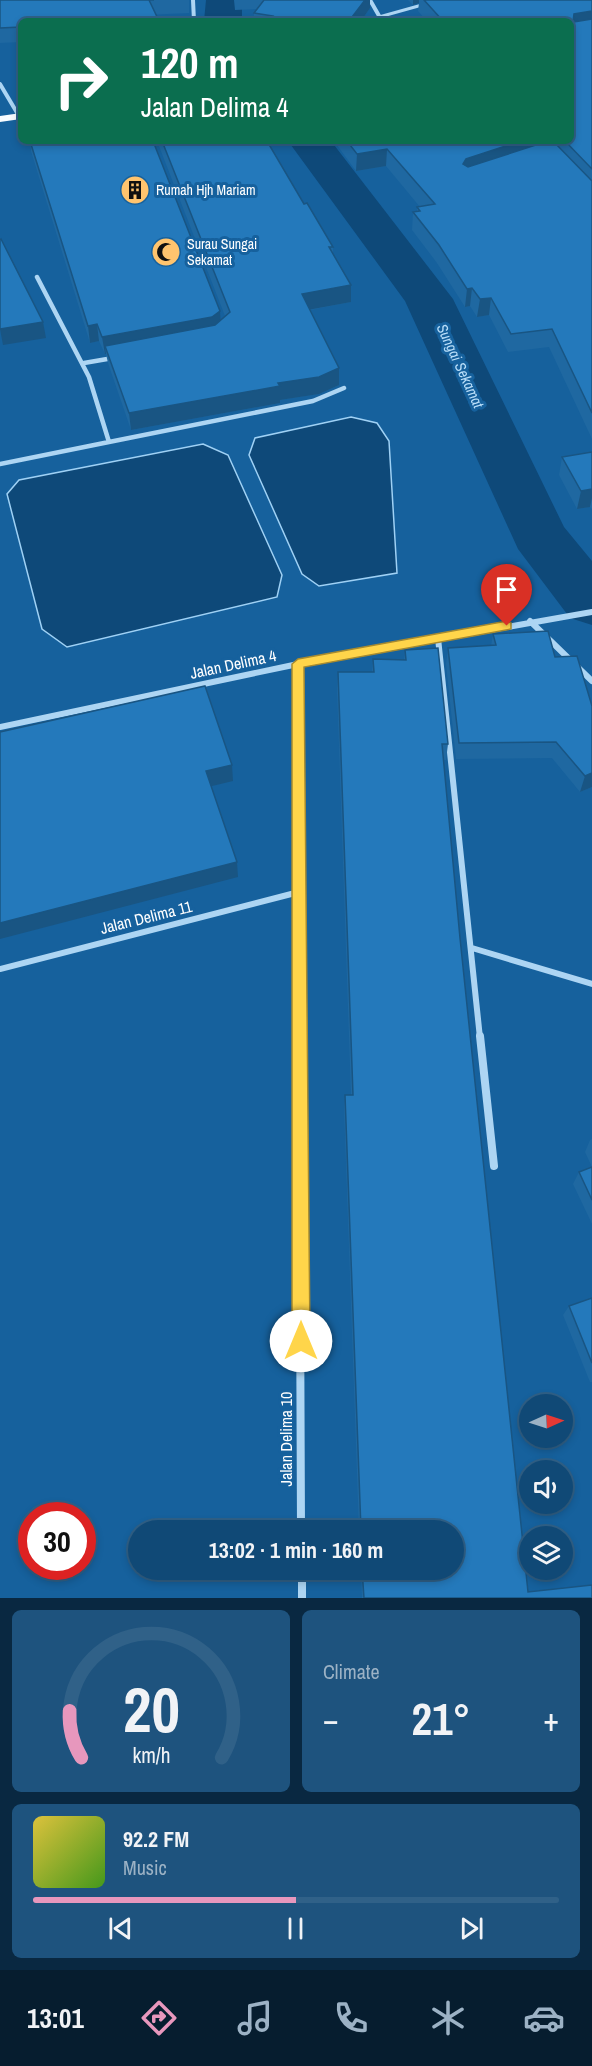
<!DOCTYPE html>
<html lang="en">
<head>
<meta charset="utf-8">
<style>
  :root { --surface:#104976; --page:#1e537e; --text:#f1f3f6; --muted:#9cb2c5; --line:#306188; --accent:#e797bd }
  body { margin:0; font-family:"Archivo Narrow",sans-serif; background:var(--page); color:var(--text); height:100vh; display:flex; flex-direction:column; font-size:22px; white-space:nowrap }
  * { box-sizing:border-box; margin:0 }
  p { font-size:20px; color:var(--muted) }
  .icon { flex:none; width:33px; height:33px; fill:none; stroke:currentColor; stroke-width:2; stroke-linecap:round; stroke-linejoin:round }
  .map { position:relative; height:1598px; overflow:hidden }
  .drawer { display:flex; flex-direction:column; gap:12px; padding:12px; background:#092841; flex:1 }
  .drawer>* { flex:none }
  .banner { position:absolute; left:18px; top:18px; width:556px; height:126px; border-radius:9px; box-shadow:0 3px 9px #0003,0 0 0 2px var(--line); background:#0b6e4f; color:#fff; overflow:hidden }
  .needle { width:39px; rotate:87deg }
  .buttons { position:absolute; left:519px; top:1394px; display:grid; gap:12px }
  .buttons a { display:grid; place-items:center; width:54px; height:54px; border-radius:50%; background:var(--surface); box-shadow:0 3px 9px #0003,0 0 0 2px var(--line); font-size:30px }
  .speed { position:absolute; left:18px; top:1502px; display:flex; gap:12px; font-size:30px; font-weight:700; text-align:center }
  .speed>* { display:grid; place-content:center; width:78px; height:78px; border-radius:50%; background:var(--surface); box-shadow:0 3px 9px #0003,0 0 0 2px var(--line); line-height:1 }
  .speed .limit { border:9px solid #d22; background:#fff; color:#111 }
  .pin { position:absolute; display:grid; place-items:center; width:51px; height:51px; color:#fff; margin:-62px -26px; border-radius:50% 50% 50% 0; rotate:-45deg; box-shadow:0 0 6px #0007 }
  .pin .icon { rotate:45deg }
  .me { position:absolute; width:66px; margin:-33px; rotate:0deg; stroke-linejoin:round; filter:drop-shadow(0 0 4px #0008) }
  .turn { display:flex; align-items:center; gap:21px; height:126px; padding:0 24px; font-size:27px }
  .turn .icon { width:78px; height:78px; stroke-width:2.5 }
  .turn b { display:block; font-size:42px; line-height:51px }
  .big { font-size:45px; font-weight:700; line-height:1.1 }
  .drawer .widget { flex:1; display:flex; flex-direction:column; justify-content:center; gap:9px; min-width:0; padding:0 21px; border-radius:9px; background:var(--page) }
  .drawer .dial { align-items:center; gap:0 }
  .dial svg { height:156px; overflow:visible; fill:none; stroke:var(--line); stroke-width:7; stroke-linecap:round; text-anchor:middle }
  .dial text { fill:var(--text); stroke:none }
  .song { display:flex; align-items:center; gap:18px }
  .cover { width:72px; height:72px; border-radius:9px; background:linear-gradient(135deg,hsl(50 70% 55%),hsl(100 70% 35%)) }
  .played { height:6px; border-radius:3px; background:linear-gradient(90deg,var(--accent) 50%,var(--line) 50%) }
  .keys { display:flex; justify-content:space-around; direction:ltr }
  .heat { display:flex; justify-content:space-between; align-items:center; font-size:33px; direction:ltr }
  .drawer .tiles { flex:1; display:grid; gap:12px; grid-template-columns:1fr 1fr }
  .widget:last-child { grid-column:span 2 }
  .trip { position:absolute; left:128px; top:1520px; width:336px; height:60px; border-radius:30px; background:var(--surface); box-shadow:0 3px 9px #0003,0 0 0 2px var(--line); font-weight:700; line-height:60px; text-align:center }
  .dock { display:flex; height:96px; justify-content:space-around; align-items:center; background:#061d2f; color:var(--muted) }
  .dock .icon { width:42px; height:42px }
  .dock .current { color:var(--accent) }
  .dock b { font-size:27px; color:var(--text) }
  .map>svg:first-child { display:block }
  .water { fill:#0e4979; stroke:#9fd1f5; stroke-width:1.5 }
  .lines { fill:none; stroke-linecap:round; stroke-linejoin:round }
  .river { fill:#0e4979; fill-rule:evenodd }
  .service { stroke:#add5f3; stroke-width:3 }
  .minor-far3 { stroke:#add5f3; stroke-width:4 }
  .minor-far2 { stroke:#add5f3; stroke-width:4.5 }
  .minor-far1 { stroke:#add5f3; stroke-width:6 }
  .minor { stroke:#add5f3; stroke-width:8 }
  .primary { fill:#f8fcff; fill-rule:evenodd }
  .wall { fill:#1f68a1 }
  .shaded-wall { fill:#195583 }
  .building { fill:#2479bb; stroke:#195583; stroke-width:1.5 }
  .route { fill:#ffd54a; stroke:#a68a30; stroke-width:1.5 }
  .labels { text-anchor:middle; stroke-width:6; stroke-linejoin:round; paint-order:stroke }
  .far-poi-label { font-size:14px; fill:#fff; stroke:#16619d; text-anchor:start }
  .far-water-label { font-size:15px; font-style:italic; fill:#b9def9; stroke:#16619d }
  .street-label { font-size:16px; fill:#fff; stroke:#16619d }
</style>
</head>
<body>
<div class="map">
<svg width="592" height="1598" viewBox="0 0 592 1598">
  <rect width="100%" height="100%" fill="#16619d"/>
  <path class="water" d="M 351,417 L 377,423 L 389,441 L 397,573 L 319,586 L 302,574 L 249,455 L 255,438 Z
    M 203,444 L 228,455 L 282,575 L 277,597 L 67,647 L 42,629 L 7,494 L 19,480 Z"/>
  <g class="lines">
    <path class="river" d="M 206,0 L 242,0 L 242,21 L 204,21 Z
      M 288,141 L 331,141 L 453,299 L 564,527 L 592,561 L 592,625 L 570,618 L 518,549 L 405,301 Z"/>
    <path class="service" d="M 379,17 L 422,5"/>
    <path class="minor-far3" d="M 193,0 L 194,21
      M 370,0 L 382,21
      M 0,84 L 19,116"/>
    <path class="minor-far2" d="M 84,363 L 113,358
      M 109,442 L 313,401 L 344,388
      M 0,464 L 109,442 L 89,377 L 37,277"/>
    <path class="minor-far1" d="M 530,621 L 592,681
      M 438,638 L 480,1038
      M 298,664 L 299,1038
      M 0,727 L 298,664 L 592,612
      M 472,948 L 592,984
      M 0,969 L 299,892"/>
    <path class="minor" d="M 299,1036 L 301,1530
      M 480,1036 L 494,1166
      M 302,1569 L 302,1598"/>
    <path class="primary" d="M 21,113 L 21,119 L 0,122 L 0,116 Z"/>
  </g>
  <path class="wall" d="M 0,0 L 189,0 L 189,13 L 21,21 L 21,42 L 0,43 Z
    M 234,0 L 370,0 L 370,8 L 361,21 L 254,21 L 254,13 L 257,9 L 235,10 Z
    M 408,0 L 592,0 L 592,439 L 549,347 L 508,352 L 489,315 L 477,317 L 470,306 L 465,307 L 437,263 L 412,230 L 413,212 L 417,212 L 417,207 L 420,207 L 386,166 L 356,171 L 334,141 L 544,141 L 544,142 L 546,142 L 546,141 L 572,141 L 572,21 L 427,21 L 418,11 L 419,3 L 413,5 Z
    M 30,141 L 153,141 L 220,321 L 225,316 L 157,141 L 267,141 L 304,204 L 333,247 L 333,254 L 351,285 L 351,302 L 310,310 L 339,368 L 339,385 L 319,394 L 280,400 L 280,403 L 131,430 L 108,363 L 106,354 L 105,354 L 99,341 L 90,343 L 31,151 Z
    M 592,452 L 592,509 L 590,507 L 577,509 L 559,475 L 562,457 Z
    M 493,634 L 555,657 L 592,787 L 580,792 L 552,758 L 456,759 L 446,664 L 448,648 L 491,646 Z
    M 405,650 L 448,744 L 446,760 L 443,760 L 460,938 L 528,1592 L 592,1598 L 362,1598 L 361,1569 L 453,1569 L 453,1530 L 359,1530 L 344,1108 L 345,1095 L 351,1095 L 337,688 L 338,672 L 372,672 L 373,659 L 404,660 Z
    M 592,1139 L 592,1167 L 585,1152 L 590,1140 Z
    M 592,1167 L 592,1224 L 573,1184 L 579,1172 Z
    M 592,1298 L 592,1382 L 590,1382 L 563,1315 L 569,1306 Z"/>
  <path class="shaded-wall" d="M 365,0 L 370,0 L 370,8 L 361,21 L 349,21 Z
    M 413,0 L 419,0 L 419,3 L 413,5 Z
    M 592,11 L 592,24 L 572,31 L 574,14 Z
    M 521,141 L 544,141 L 543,150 L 464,176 L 463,164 L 466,159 Z
    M 387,149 L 386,166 L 356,171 L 357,154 Z
    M 351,285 L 351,302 L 302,311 L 302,294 Z
    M 472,288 L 470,306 L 465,307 L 467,289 Z
    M 491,298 L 489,315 L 477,317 L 480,299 Z
    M 220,311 L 221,328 L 105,346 L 106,354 L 105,354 L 102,337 Z
    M 43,322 L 46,338 L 3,345 L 0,329 Z
    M 97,324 L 99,341 L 90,343 L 88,326 Z
    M 339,368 L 339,385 L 319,394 L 280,400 L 280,403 L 131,430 L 129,413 L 278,383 Z
    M 592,489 L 592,498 L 590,507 L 577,509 L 581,491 Z
    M 232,765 L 233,781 L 208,787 L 206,771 Z
    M 592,773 L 592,787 L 580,792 L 585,776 Z
    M 237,862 L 238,877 L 0,939 L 0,923 Z"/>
  <path class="building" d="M 0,0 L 154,0 L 149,0 L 159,21 L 21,21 L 21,27 L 0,28 Z
    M 264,0 L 365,0 L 349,21 L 269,21 L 273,16 L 254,13 Z
    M 424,0 L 592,0 L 592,11 L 574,14 L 573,22 L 592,19 L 592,169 L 565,141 L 572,141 L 572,21 L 443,21 Z
    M 30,141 L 153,141 L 220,311 L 212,317 L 102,337 L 97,324 L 88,326 Z
    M 162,141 L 267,141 L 304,204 L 307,203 L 333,247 L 329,247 L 351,285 L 302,294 L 339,368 L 319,377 L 278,383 L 280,386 L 129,413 L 105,346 L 215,325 L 230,312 Z
    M 347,141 L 521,141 L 466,159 L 463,164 L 468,167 L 548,141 L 553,141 L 592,181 L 592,413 L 552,329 L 511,334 L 491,298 L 480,299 L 472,288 L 467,289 L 439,245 L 413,212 L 420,211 L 417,207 L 435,204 L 387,149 L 357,154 Z
    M 1,239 L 43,322 L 0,329 L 0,240 Z
    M 592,452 L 592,489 L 581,491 L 562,457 Z
    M 548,631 L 555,657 L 577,656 L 592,706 L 592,773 L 585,776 L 556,742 L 459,743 L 448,648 L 496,645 L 493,634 Z
    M 438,648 L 448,744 L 442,744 L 460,938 L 528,1592 L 592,1585 L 592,1598 L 364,1598 L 362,1569 L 453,1569 L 453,1530 L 361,1530 L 345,1095 L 353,1095 L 338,672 L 374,672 L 373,659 L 406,660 L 405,650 Z
    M 205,686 L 232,765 L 206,771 L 237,862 L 0,923 L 0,732 Z
    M 592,1167 L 592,1200 L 579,1172 Z
    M 592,1298 L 592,1363 L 569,1306 Z"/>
  <path class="route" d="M 507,621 L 511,623 L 511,629 L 304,667 L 310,1341 L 307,1347 L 301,1350 L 294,1347 L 292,1341 L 292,664 L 298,659 Z"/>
  <defs>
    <g id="building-disc" transform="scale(1.5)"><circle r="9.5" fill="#ffc46e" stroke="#16619d"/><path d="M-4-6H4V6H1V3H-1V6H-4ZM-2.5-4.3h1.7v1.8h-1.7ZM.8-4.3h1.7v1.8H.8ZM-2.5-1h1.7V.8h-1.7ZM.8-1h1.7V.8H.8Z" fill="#111"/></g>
    <g id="mosque-disc" transform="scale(1.5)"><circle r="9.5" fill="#ffc46e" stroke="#16619d"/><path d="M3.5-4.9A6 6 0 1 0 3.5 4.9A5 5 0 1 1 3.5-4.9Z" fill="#111"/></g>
  </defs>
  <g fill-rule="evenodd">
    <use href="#building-disc" x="135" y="190"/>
    <use href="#mosque-disc" x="166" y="252"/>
  </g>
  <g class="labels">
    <g class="far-poi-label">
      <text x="156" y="195">Rumah Hjh Mariam</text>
      <text x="187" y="249">Surau Sungai<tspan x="187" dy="16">Sekamat</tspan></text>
    </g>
    <g class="far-water-label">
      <text transform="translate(460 366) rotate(65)" y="5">Sungai Sekamat</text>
    </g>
    <g class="street-label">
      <text transform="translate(233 664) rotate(-12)" y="6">Jalan Delima 4</text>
      <text transform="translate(146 917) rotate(-14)" y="6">Jalan Delima 11</text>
      <text transform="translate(286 1439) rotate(-90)" y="6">Jalan Delima 10</text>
    </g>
  </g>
</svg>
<div class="buttons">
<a><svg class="needle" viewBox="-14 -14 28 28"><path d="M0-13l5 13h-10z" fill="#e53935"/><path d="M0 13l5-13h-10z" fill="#9cb2c5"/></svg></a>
<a><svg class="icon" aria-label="sound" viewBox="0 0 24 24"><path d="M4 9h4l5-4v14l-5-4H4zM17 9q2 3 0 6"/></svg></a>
<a><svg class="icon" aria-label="layers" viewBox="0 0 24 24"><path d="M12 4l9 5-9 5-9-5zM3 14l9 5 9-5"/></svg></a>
</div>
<div class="speed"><div class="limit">30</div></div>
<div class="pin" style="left:507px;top:626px;background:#d93025"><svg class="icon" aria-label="arrive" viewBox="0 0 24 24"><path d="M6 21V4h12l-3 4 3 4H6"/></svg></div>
<svg class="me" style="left:301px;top:1341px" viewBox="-20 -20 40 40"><circle r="19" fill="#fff"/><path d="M0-13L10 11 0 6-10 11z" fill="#ffd54a"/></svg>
<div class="trip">13:02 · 1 min · 160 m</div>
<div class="banner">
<div class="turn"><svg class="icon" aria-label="right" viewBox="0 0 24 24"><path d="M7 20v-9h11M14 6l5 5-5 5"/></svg><div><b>120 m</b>Jalan Delima 4</div></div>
</div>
</div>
<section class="drawer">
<div class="tiles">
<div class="widget dial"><svg viewBox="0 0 100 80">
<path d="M14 69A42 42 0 1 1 86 69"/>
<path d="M14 69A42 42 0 0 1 8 45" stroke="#e797bd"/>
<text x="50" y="56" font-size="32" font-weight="700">20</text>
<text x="50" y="72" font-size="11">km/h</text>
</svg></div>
<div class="widget"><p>Climate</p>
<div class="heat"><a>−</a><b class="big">21°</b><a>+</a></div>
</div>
<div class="widget">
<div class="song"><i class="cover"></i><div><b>92.2 FM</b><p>Music</p></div></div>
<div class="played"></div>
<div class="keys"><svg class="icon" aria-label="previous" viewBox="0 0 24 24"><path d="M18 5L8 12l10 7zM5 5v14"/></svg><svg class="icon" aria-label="pause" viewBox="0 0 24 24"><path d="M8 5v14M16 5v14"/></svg><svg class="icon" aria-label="next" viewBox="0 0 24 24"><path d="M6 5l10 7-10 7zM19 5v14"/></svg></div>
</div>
</div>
</section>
<nav class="dock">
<b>13:01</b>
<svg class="icon current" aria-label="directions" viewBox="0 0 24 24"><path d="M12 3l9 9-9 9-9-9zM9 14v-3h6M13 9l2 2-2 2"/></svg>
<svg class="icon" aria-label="music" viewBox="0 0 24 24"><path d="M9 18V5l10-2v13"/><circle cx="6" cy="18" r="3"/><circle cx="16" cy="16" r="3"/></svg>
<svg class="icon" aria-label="phone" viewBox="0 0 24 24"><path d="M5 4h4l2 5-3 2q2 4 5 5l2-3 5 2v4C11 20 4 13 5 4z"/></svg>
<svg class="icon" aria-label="climate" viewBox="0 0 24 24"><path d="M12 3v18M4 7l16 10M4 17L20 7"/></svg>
<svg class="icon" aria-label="car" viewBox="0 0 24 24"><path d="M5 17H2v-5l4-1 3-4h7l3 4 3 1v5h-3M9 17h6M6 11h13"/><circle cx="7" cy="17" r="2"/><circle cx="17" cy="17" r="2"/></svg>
</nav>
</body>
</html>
